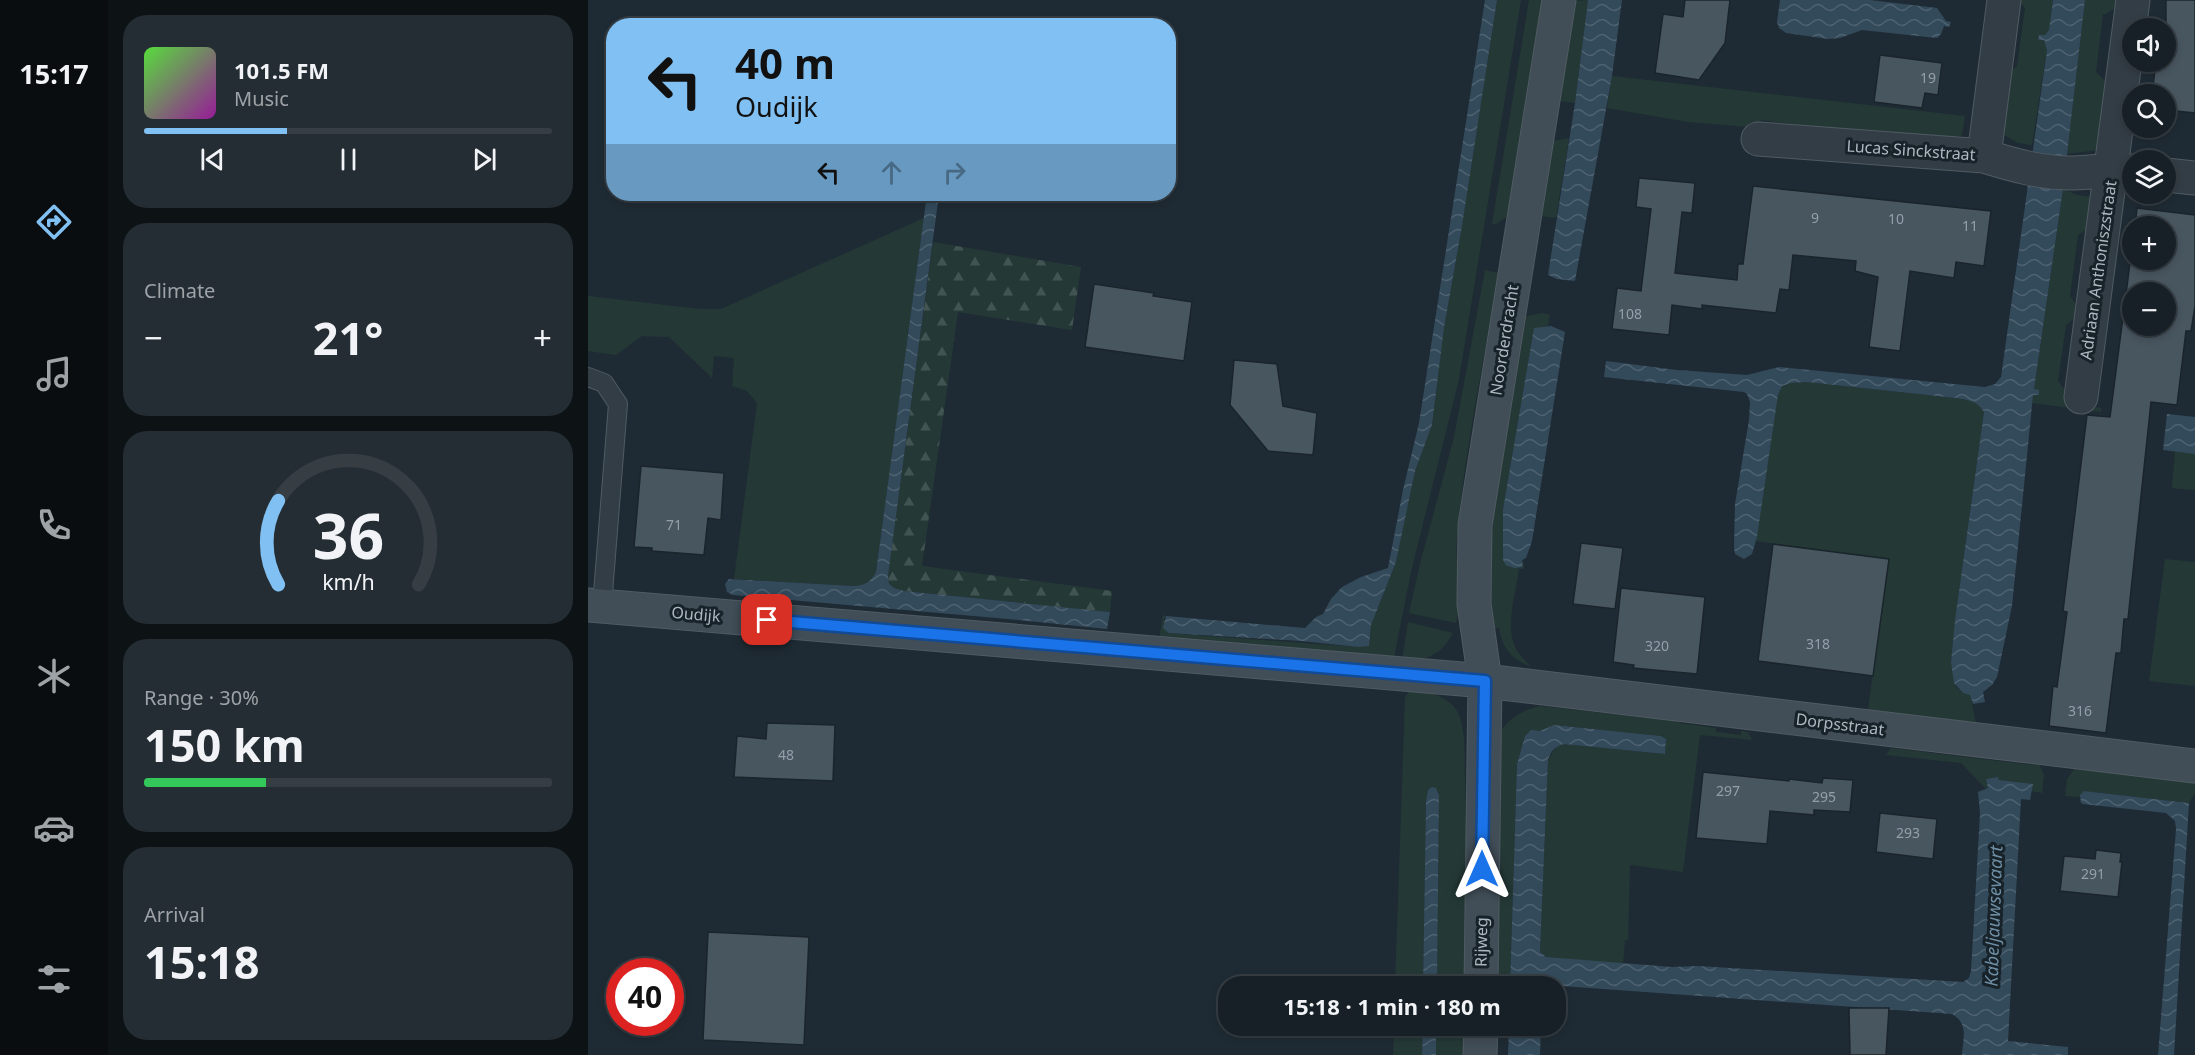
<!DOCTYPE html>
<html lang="en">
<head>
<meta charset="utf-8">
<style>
  :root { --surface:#172027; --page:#242d33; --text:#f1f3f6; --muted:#9ea3a7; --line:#363e44; --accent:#81c0f2 }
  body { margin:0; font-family:"Noto Sans",sans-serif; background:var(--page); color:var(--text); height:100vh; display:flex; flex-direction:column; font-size:22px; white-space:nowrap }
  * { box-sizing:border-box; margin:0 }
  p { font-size:20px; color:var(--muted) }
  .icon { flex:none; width:33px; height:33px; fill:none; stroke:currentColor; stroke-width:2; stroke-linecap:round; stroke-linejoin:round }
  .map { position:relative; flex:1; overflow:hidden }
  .drawer { display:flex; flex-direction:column; gap:15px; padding:15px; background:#0d1215; width:480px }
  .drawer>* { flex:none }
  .top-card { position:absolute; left:18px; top:18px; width:570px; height:183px; border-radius:24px; box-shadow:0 3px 9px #0003,0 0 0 2px var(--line); background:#81c0f2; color:#111; overflow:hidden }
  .controls { position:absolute; left:1534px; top:18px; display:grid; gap:12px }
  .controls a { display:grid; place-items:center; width:54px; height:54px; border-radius:50%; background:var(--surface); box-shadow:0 3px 9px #0003,0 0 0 2px var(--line); font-size:30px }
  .speed { position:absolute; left:18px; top:958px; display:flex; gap:12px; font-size:30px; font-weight:700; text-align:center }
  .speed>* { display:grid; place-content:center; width:78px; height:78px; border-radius:50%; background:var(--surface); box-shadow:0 3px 9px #0003,0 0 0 2px var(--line); line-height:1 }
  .speed .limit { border:9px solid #d22; background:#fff; color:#111 }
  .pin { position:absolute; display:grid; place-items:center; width:51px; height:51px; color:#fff; margin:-26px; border-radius:12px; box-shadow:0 3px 9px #0006 }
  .me { position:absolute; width:66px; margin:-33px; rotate:0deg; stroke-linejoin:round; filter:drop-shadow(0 0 4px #0008) }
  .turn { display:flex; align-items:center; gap:21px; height:126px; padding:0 30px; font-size:27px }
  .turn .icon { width:78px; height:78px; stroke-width:2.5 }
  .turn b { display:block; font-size:42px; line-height:51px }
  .lanes { display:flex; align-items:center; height:57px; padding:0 30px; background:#0003; justify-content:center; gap:30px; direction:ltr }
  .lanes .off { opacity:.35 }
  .big { font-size:45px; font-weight:700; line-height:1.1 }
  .drawer .widget { flex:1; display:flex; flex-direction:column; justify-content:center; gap:9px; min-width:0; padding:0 21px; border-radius:24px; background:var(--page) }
  .drawer .dial { align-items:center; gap:0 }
  .dial svg { height:156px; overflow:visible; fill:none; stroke:var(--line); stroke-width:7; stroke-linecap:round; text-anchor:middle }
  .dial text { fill:var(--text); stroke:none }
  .song { display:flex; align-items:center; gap:18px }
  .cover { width:72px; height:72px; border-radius:9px; background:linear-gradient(135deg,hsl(110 70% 55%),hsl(300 70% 35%)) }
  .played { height:6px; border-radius:3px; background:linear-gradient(90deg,var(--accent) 35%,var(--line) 35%) }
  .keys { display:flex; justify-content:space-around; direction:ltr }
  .heat { display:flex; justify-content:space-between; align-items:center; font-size:33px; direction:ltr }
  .charge { height:9px; border-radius:4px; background:linear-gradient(90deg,#34c759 30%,var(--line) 0) }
  .trip { position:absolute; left:630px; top:976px; width:348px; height:60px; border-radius:24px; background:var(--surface); box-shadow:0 3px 9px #0003,0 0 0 2px var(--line); font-weight:700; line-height:60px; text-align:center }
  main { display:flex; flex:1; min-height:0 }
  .menu { display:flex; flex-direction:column; width:108px; justify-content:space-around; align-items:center; background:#090d10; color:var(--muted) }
  .menu .icon { width:42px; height:42px }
  .menu .current { color:var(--accent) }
  .menu b { font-size:27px; color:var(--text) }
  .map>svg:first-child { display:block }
  .grass { fill:#243936 }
  .forest { fill:url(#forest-firs) }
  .water { fill:url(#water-waves) }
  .building { fill:#485660; stroke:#1a242b; stroke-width:1.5; fill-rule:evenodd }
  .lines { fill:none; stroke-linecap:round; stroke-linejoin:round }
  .lane-casing { stroke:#505b63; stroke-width:20 }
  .street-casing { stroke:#505b63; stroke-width:35 }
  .secondary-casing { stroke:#505b63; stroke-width:35 }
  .lane { stroke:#333d45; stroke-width:18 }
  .street { stroke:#333d45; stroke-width:33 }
  .secondary { stroke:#414d57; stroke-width:33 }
  .route-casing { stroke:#114b97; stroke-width:15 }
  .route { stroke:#1a73e8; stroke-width:10 }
  .labels { text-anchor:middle; stroke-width:6; stroke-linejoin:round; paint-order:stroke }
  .number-label { font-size:14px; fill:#93a0aa }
  .street-label { font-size:16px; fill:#acb8c2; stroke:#182229 }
  .water-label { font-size:18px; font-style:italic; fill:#6e8fa5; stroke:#182229 }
</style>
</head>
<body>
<main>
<nav class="menu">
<b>15:17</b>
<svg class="icon current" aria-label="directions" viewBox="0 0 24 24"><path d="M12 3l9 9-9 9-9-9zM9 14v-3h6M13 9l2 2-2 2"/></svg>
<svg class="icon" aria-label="music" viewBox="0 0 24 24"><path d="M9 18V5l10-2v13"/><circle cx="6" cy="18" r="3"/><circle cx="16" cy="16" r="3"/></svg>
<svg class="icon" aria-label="phone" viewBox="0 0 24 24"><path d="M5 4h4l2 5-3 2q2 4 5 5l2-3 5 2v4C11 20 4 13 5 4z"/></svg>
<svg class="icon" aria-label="climate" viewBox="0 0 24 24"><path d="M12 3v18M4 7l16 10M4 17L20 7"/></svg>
<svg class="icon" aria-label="car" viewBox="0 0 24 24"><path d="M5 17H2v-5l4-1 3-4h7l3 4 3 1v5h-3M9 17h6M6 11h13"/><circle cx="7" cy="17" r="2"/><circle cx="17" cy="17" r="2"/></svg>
<svg class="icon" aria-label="filters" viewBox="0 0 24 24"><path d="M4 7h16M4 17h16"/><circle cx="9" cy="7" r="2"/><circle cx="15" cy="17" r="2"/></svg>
</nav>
<section class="drawer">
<div class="widget">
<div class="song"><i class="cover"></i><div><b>101.5 FM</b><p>Music</p></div></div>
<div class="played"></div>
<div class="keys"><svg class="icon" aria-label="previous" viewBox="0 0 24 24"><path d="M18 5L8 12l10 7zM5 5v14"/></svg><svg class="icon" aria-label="pause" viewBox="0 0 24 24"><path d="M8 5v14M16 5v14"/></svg><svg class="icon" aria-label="next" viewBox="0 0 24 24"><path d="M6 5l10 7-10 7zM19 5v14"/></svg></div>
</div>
<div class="widget"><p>Climate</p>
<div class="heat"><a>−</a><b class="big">21°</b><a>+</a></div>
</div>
<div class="widget dial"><svg viewBox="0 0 100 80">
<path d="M14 69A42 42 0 1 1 86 69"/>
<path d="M14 69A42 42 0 0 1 14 26" stroke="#81c0f2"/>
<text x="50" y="56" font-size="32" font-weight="700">36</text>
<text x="50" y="72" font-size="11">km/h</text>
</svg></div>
<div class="widget"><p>Range · 30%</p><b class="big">150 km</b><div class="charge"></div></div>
<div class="widget"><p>Arrival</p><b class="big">15:18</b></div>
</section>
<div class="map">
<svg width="1607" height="1055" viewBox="0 0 1607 1055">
  <defs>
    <pattern id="forest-firs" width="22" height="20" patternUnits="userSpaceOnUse" patternTransform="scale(1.5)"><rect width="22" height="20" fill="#243936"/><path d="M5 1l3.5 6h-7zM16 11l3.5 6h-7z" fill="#415451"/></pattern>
    <pattern id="water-waves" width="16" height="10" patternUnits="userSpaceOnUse" patternTransform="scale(1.5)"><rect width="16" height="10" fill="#334a5b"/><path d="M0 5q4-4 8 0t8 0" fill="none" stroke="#4e6271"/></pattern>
  </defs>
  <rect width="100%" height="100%" fill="#1f2b34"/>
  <path class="grass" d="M 909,0 L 933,0 L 871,379 L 823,572 L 806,657 L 571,640 L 575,615 L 578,616 L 576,619 L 581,633 L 770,647 L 781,646 L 783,625 L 808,562 L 827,471 L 844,425 L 856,328 L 874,226 Z
    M 941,0 L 956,0 L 920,216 L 908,224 L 904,224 Z
    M 1000,0 L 987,103 L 972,101 L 987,1 Z
    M 1430,0 L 1465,0 L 1461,30 L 1457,35 L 1451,35 L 1450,39 L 1456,40 L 1459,49 L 1444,145 L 1430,143 L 1411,132 L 1418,74 L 1429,66 L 1437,8 Z
    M 1497,0 L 1530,0 L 1530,6 L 1518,14 L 1515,14 L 1508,72 L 1520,84 L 1511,150 L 1479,154 Z
    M 1024,76 L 1377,116 L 1374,135 C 1358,147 1203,124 1173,120 L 1171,128 L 1100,122 L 1019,108 Z
    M 981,138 L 968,218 L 951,216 L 965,141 Z
    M 1475,189 L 1489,195 L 1505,197 L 1501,228 L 1490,235 L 1482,296 L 1490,307 L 1489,316 L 1478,325 L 1470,381 L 1479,393 L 1478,403 L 1513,408 L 1513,412 L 1444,403 L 1445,395 L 1451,395 L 1451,390 L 1446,390 Z
    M 336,218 L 288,572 C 282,583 278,585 266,586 L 146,579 L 169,403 L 159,391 L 144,386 L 146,358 L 126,356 L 124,378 L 81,337 L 54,336 L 28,355 L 0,351 L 0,296 L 112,309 L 133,309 Z
    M 897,270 L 911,273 C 896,360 877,448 869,536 C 866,563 876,598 868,623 L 821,613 L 832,564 L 866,437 Z
    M 954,313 L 962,315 L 960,326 L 946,329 L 915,509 L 915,560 L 935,566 L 935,560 L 936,569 L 931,569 C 928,592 917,625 927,647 C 931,655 937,660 942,666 C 923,660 914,647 911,628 L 903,628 L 902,563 L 906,502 L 935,317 Z
    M 1219,382 L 1367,398 L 1388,402 L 1396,412 L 1367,620 L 1363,662 L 1368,687 L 1375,693 L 1382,695 L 1388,723 L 1280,710 L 1300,559 L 1168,541 L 1190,395 L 1194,386 L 1203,383 Z
    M 1587,451 L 1607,454 L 1607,490 L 1584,488 Z
    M 1577,559 L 1607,562 L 1607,686 L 1561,681 Z
    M 820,622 L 865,633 C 853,656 838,660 814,661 Z
    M 823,688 C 838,690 864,698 870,713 C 879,733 876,760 877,781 C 879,850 879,918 879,987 L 849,987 L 851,795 L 848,788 L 844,787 L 840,790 L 838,801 L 835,987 L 807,987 L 817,698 Z
    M 951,706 L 1090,721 L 1091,723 L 1128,728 L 1128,732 L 1153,735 L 1153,731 L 1160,732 L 1164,740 L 1112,735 L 1095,872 L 1042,865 L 1040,940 L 1037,940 L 1035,964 L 958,957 L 952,952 L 960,760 L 968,747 L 976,744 L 1077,754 L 1078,739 L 1073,736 L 966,725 L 952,731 L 943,731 L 937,736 L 929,764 L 922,987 L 908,987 L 910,736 C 919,719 933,711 951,706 Z
    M 1303,748 L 1444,765 L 1445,763 L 1451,764 L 1456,775 L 1454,793 L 1443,791 L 1444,784 L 1411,780 L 1410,777 L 1398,779 L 1400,788 L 1398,789 L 1373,763 L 1298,755 Z
    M 1487,768 L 1607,782 L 1607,793 L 1601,803 L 1496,791 L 1492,797 L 1477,796 L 1479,779 Z
    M 806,1026 L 835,1026 L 834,1055 L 805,1055 Z
    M 848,1026 L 879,1026 L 878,1055 L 848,1055 Z"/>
  <path class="forest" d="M 345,242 L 493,267 L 484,330 L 370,312 L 334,566 L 524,591 L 522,612 L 316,591 L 306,588 L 301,584 L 300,576 Z"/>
  <path class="water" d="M 897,0 L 909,0 L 874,226 L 856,328 L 844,425 L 827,471 L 808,562 L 783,625 L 781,646 L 770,647 L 713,641 L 581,633 L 575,628 L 578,616 L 717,628 L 728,617 L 735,614 L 743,599 L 754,587 L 773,577 L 800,568 L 815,490 L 831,423 Z
    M 1000,0 L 1034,0 L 1024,76 L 987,281 L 969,279 L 960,275 L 987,103 Z
    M 1192,0 L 1282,0 L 1349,8 L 1358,21 L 1363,22 L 1361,27 L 1356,26 L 1353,34 L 1349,38 L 1274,30 L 1252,38 L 1240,39 L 1198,33 L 1191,28 L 1189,22 Z
    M 1465,0 L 1497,0 L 1475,189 L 1446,389 L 1451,390 L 1451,395 L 1445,395 L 1424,606 L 1409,677 L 1404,685 L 1395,692 L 1397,702 L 1385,704 L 1382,695 L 1375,693 L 1366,683 L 1363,662 L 1367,620 L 1396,412 C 1389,400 1379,400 1367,398 L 1219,382 L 1203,383 L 1194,386 L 1190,395 L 1169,537 L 1164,554 L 1156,559 L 1147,554 L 1146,547 L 1147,504 L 1161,420 L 1162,402 L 1159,394 L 1156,392 L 1016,377 L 1018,361 L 1089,370 L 1159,375 L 1191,367 L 1397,387 L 1407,384 L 1413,377 L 1459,50 L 1456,40 L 1450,40 L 1451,35 L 1457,35 L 1461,30 Z
    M 339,194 L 351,194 L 300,576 L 301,584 L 306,588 L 316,591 L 522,612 L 519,629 L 420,619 L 145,595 L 139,592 L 137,584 L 141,579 L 266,586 C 277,585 282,583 288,572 Z
    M 963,326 L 977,332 L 944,541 L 938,558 L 934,560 L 935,567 L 926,568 L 918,565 L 915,560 L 915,509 L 946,328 Z
    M 1579,414 L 1607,417 L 1607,454 L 1575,450 Z
    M 966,725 L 1073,736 L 1078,739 L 1077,754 L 976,744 C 966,747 963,751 960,760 L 952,952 L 958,957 L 1084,967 L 1109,966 L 1375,982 L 1381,978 L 1383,971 L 1392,813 L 1390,792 L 1400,788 L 1398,779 L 1410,777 L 1411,780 L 1445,784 L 1442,800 L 1433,799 L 1420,1041 L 1480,1047 L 1480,1055 L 1374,1055 C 1375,1038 1381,1024 1364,1014 L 960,985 L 958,987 L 922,987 L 929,764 L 937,736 L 943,730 L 952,731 Z
    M 844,787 L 848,788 L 851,795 L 849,987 L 835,987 L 838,801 L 840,790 Z
    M 1496,791 L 1601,803 L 1586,1055 L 1570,1055 L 1588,829 L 1587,821 L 1578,813 L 1495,804 L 1493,803 L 1492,795 Z
    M 835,1026 L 848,1026 L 848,1055 L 834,1055 Z
    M 921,1026 L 953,1026 L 952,1055 L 920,1055 Z"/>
  <path class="building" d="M 1097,0 L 1142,0 L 1137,43 L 1111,80 L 1067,73 L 1075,14 L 1095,17 Z
    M 1578,0 L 1607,0 L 1607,113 L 1578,110 L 1578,94 L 1564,94 L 1568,62 L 1578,62 Z
    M 1292,55 L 1354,63 L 1350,95 L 1337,93 L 1334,108 L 1286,102 Z
    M 1051,178 L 1107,183 L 1104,213 L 1094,212 L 1087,273 L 1149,280 L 1150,264 L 1155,264 L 1165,186 L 1403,211 L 1396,266 L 1368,262 L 1366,278 L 1322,271 L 1312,351 L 1281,347 L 1290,277 L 1267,271 L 1268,261 L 1205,255 L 1201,290 L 1192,289 L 1188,313 L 1114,305 L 1114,309 L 1084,305 L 1081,335 L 1024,329 L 1029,288 L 1053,291 L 1063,209 L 1048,207 Z
    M 1549,208 L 1607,215 L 1607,306 L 1603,331 L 1598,331 L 1589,405 L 1563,402 L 1540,619 L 1536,619 L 1533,653 L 1528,653 L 1518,733 L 1461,726 L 1465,686 L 1469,687 L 1479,612 L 1475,611 L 1499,415 L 1522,417 L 1545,240 L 1545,260 L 1578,260 L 1578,226 L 1547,226 ZM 1545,292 L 1578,292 L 1578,326 L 1545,326 Z
    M 506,284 L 566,293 L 565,296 L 604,302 L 596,361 L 497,347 Z
    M 646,360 L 689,364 L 695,406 L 729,413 L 725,455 L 680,451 L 642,405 Z
    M 53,466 L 136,473 L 133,520 L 120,518 L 116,555 L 64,551 L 64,548 L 46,547 Z
    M 993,543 L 1035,548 L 1027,609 L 985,604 Z
    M 1185,544 L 1301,559 L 1285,676 L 1170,661 Z
    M 1033,588 L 1117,597 L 1109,674 L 1045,668 L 1046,665 L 1025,662 Z
    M 179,723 L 247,725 L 245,781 L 146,777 L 149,736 L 178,739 Z
    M 1115,772 L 1201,781 L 1201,779 L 1234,783 L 1235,778 L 1265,780 L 1262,812 L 1226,810 L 1226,815 L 1182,811 L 1179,844 L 1108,838 Z
    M 1292,813 L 1349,819 L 1345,859 L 1288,852 Z
    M 1508,850 L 1533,853 L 1532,862 L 1534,862 L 1530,897 L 1472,891 L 1476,856 L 1507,859 Z
    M 120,932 L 221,937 L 216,1045 L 115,1040 Z
    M 1261,1008 L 1301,1008 L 1298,1055 L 1262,1055 Z"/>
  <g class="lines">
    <g class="lane-casing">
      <path id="lane" d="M 0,377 L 16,383 L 30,404 L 14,606"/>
    </g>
    <g class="street-casing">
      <path id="street" d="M 1170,139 L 1396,156 C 1425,165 1456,174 1487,173 C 1507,172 1524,169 1543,171
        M 1396,156 L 1416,0
        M 1578,175 L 1607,178
        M 1493,397 L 1545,0"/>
    </g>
    <g class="secondary-casing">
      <path id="secondary" d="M 0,605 L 897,681 L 1607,766
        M 893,987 L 897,681 L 886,604 L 887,525 L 971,0
        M 892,1055 L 893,1026"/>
    </g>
    <use href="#lane" class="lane"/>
    <use href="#street" class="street"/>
    <use href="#secondary" class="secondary"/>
  </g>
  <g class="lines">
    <g class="route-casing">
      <path id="route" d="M 179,620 L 897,681 L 894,869"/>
    </g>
    <use href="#route" class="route"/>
  </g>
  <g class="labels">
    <g class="number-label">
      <text x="1340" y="83">19</text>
      <text x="1227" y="223">9</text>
      <text x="1308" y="224">10</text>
      <text x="1382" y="231">11</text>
      <text x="1042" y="319">108</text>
      <text x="86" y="530">71</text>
      <text x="1230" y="649">318</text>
      <text x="1069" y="651">320</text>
      <text x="1492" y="716">316</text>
      <text x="198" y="760">48</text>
      <text x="1140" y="796">297</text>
      <text x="1236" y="802">295</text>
      <text x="1320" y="838">293</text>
      <text x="1505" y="879">291</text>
    </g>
    <g class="street-label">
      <text transform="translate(1323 150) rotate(4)" y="6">Lucas Sinckstraat</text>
      <text transform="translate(1510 270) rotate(-82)" y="6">Adriaan Anthoniszstraat</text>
      <text transform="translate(916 340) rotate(-81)" y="6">Noorderdracht</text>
      <text transform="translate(108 614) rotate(5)" y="6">Oudijk</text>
      <text transform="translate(1252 724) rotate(7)" y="6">Dorpsstraat</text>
      <text transform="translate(893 942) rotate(-89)" y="6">Rijweg</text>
    </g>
    <g class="water-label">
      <text transform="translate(1406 916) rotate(-88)" y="6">Kabeljauwsevaart</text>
    </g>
  </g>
</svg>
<div class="controls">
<a><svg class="icon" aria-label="sound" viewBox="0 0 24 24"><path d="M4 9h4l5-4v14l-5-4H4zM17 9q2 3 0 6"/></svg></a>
<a><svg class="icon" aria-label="search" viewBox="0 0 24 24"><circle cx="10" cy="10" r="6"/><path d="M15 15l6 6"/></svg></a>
<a><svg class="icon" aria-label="layers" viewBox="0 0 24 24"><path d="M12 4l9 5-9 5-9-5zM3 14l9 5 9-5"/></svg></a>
<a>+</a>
<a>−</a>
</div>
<div class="speed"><div class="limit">40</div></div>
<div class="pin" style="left:179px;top:620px;background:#d93025"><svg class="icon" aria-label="arrive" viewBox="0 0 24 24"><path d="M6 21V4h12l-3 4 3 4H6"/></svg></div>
<svg class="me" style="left:894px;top:869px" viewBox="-20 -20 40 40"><path d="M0-17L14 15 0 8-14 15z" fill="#1a73e8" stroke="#fff" stroke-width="4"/></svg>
<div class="trip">15:18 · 1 min · 180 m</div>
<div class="top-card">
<div class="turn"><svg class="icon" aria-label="left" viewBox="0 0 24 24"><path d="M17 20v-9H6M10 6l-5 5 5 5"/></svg><div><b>40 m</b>Oudijk</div></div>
<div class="lanes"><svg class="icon" aria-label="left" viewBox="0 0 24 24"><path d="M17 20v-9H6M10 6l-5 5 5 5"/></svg><svg class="icon off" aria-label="ahead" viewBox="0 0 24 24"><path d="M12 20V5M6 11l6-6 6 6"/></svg><svg class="icon off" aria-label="right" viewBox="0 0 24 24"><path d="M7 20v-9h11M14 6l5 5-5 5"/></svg></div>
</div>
</div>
</main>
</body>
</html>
